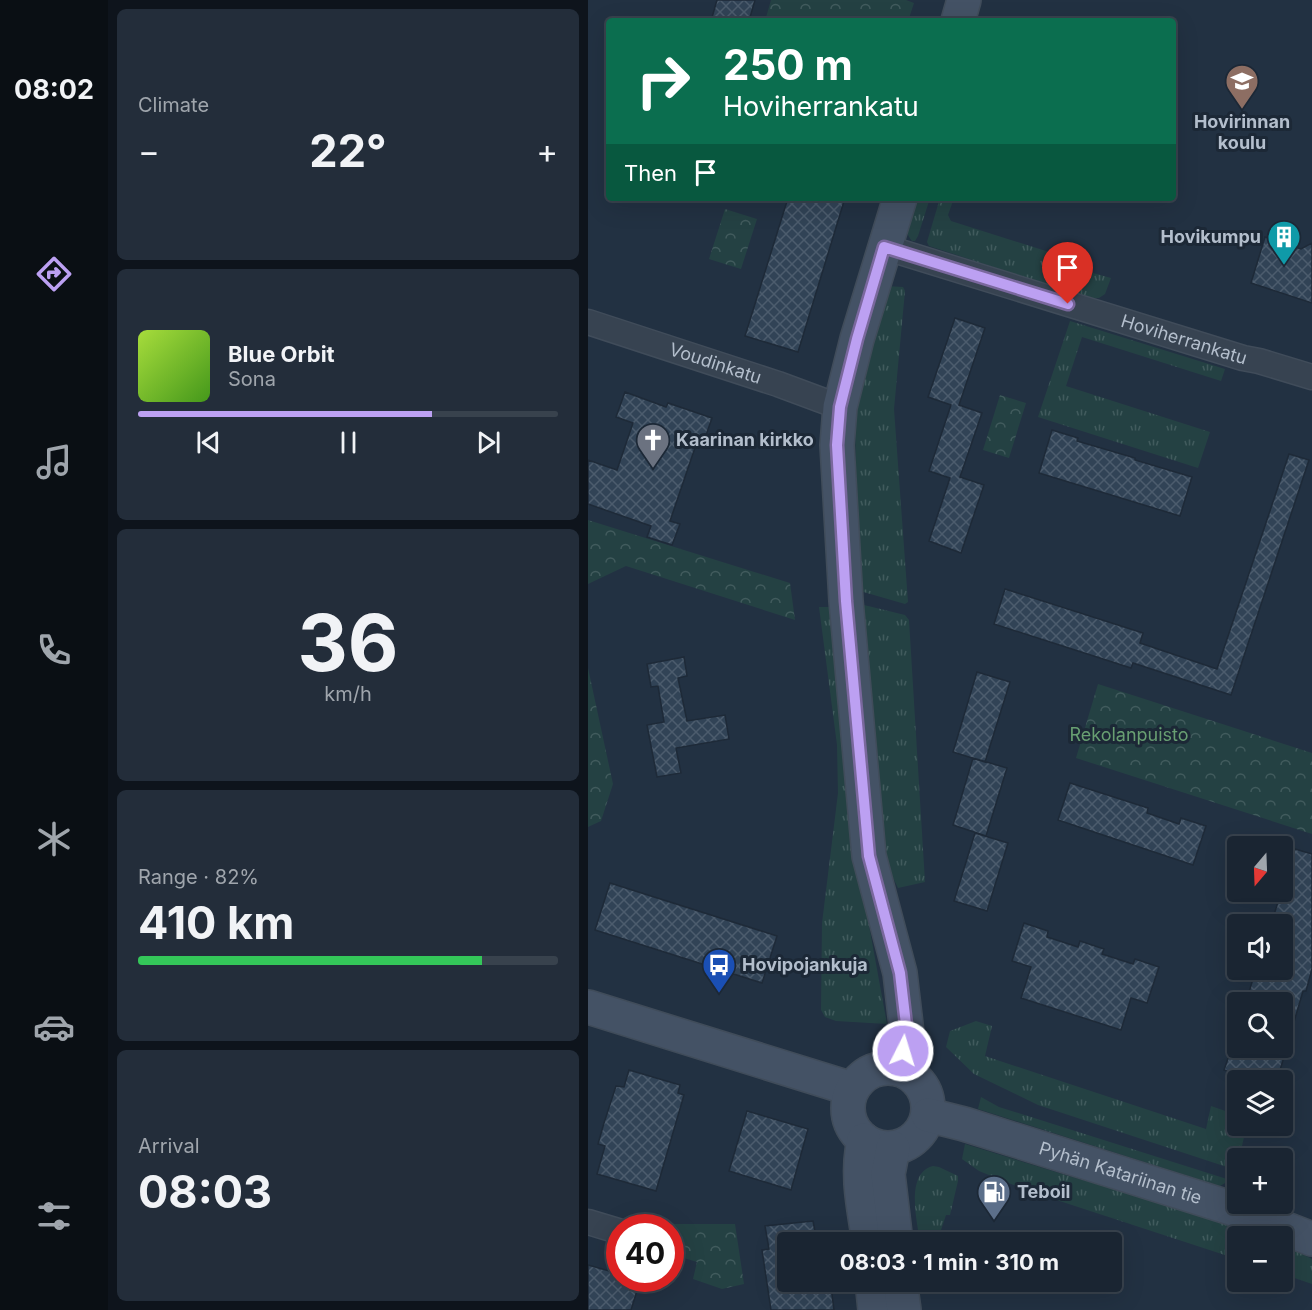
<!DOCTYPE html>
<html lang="en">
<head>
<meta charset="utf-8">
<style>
  :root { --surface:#1a2532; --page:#232d3a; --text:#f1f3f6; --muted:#9fa5ac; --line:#38424d; --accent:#bca0f2 }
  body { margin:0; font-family:Inter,sans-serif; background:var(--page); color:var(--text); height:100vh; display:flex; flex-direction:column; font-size:22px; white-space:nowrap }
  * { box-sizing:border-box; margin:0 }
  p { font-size:20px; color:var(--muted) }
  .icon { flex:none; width:33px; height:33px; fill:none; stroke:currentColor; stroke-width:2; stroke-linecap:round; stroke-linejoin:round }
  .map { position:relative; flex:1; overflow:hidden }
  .side { display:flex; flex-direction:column; gap:9px; padding:9px; background:#0e141c; width:480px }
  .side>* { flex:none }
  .hud { position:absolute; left:18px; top:18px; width:570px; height:183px; border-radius:6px; box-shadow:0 6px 24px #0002,0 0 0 2px var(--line); background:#0b6e4f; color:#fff; overflow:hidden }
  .needle { width:39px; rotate:199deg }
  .tools { position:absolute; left:639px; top:836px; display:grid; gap:12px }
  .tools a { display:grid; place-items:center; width:66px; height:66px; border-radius:6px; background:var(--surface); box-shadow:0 6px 24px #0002,0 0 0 2px var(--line); font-size:30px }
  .speed { position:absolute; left:18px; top:1214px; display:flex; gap:12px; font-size:30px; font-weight:700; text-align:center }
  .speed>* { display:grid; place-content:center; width:78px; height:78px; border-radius:50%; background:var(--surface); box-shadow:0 6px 24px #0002,0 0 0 2px var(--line); line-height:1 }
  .speed .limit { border:9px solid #d22; background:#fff; color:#111 }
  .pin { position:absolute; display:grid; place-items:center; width:51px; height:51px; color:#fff; margin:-62px -26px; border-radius:50% 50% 50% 0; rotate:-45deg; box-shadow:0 0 6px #0007 }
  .pin .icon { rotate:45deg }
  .me { position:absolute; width:66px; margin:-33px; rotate:5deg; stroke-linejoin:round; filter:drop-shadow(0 0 4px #0008) }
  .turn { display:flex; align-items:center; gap:21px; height:126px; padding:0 18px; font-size:27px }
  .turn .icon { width:78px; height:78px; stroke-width:2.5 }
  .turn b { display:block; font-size:42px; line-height:51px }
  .then { display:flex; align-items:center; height:57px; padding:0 18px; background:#0003; gap:12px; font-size:22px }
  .big { font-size:45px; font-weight:700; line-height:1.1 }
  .side .tile { flex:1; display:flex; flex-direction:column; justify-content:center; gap:9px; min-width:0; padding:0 21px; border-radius:9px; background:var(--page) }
  .side .dial { align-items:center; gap:0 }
  .dial b { font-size:78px; line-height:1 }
  .song { display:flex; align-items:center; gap:18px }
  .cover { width:72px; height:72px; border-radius:9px; background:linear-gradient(135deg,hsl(80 70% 55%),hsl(100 70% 35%)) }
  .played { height:6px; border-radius:3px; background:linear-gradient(90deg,var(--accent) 70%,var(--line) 70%) }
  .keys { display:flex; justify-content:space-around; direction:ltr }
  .heat { display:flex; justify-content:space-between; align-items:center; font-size:33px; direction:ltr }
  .charge { height:9px; border-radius:4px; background:linear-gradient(90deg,#34c759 82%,var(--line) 0) }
  .trip { position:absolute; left:189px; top:1232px; width:345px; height:60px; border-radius:6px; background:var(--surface); box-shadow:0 6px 24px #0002,0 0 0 2px var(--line); font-weight:700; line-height:60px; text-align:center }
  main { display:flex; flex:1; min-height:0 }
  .dock { display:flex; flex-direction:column; width:108px; justify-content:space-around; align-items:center; background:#0a0f14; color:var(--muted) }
  .dock .icon { width:42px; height:42px }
  .dock .selected { color:var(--accent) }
  .dock b { font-size:27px; color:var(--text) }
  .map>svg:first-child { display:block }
  .grass { fill:url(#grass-tufts) }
  .forest { fill:url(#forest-crowns) }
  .building { fill:url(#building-cross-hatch); stroke:#1e2a38; stroke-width:1.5 }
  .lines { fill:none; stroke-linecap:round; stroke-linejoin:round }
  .street-casing { stroke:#404c5a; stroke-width:27 }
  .secondary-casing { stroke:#404c5a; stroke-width:36 }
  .street { stroke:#374351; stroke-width:24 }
  .secondary { stroke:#445265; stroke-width:33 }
  .route-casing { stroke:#7a689d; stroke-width:15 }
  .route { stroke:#bca0f2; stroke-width:10 }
  .labels { text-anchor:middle; stroke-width:6; stroke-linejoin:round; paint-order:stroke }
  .poi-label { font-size:18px; font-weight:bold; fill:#b3becc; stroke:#1c2836; text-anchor:start }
  .street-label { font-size:18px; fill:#b3becc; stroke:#1c2836 }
  .park-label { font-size:18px; fill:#689f72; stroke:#1c2836 }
</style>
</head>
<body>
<main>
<nav class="dock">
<b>08:02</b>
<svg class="icon selected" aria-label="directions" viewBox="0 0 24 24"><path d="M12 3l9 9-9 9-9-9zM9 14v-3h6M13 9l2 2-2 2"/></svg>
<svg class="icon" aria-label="music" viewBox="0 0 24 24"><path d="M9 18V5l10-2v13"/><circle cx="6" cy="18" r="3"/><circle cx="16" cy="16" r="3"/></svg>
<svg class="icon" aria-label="phone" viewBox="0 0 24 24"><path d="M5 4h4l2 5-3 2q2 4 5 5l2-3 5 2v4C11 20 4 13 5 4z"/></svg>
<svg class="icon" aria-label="climate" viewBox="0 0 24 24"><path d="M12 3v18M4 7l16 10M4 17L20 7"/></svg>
<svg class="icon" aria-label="car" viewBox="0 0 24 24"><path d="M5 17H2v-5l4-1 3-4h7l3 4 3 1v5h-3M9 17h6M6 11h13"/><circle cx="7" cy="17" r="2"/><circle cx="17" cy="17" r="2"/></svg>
<svg class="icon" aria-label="filters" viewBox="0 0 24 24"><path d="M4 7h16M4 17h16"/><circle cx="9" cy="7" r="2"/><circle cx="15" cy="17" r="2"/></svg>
</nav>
<section class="side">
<div class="tile"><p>Climate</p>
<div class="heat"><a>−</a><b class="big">22°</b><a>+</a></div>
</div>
<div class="tile">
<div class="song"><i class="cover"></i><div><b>Blue Orbit</b><p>Sona</p></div></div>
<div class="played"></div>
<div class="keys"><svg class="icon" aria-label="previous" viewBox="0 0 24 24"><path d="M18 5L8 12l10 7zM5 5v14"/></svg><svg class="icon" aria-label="pause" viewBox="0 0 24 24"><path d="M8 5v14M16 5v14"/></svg><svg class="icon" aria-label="next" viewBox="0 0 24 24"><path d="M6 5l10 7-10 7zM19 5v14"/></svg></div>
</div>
<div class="tile dial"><b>36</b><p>km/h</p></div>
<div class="tile"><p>Range · 82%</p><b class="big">410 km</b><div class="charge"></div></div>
<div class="tile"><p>Arrival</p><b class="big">08:03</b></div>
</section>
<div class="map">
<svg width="724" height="1310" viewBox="0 0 724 1310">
  <defs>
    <pattern id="grass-tufts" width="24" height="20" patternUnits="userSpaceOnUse" patternTransform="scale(1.5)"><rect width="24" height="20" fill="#244143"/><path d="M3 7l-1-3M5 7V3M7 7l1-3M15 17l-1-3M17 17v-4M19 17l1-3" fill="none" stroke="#415b5d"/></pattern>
    <pattern id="forest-crowns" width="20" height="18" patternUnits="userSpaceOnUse" patternTransform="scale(1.5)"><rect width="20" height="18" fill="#244143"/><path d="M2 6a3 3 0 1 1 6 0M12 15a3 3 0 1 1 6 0" fill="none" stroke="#415b5d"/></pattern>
    <pattern id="building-cross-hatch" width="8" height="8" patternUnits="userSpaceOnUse" patternTransform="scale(1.5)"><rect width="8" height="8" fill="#314356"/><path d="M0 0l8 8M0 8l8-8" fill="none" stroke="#4c5c6d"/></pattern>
  </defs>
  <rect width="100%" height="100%" fill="#223142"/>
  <path class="grass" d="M 323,198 L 342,198 L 330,236 L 327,241 L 324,241 C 313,227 318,213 323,198 Z
    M 352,198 L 366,198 L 360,215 L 363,221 L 499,264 L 505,273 L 523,278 L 517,294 L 511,298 L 501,298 L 341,246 L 339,242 Z
    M 298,286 L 315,287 L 317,291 L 306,409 L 320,602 L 317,604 L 272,591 L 270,588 L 267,425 L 277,355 Z
    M 482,321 L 637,369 L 633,381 L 494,337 L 478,386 L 622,432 L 610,468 L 450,417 Z
    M 276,605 L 317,615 L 321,620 L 337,882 L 310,888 L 294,855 L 272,606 Z
    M 231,607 L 250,607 L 270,865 L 299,1024 L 248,1021 L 237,1017 L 233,1010 L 234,923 L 250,793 L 249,745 Z
    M 388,1021 L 404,1026 L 397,1056 L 618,1129 L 623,1106 L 649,1115 L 650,1125 L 659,1125 L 651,1158 L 650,1158 L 648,1170 L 450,1105 L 386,1074 L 358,1047 L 362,1031 Z
    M 393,1097 L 411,1107 L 642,1180 L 632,1186 L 390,1109 Z
    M 377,1144 L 494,1180 L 531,1186 L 678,1236 L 650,1236 L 649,1259 L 438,1190 L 391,1171 L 374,1159 Z
    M 345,1166 L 351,1167 L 370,1176 L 370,1181 L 362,1215 L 358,1215 L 349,1242 L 332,1242 C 329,1221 317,1173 345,1166 Z
    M 694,1244 L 724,1259 L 724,1284 L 695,1274 Z"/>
  <path class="forest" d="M 183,0 L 318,0 L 326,3 L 320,21 L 177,21 Z
    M 137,209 L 169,219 L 153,269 L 121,259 Z
    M 412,395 L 438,403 L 421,458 L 395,450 Z
    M 0,520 L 202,583 L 207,620 L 38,566 L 0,584 Z
    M 0,668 L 25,784 L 13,821 L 0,827 Z
    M 510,684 L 724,753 L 724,834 L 488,758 Z
    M 76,1224 L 147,1224 L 156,1284 L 134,1289 L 105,1279 L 109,1262 L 83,1254 L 82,1227 L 75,1227 Z"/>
  <path class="building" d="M 129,0 L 167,0 L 161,21 L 123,21 Z
    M 200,198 L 257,198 L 210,352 L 157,336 Z
    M 677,237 L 713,249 L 724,243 L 724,303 L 663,283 Z
    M 367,318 L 397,328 L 371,405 L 394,413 L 372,477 L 396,485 L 373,553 L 341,541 L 362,478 L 341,471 L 363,405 L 340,397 Z
    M 37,392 L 78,407 L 80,403 L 124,418 L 116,441 L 110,439 L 82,521 L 92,524 L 84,545 L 59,537 L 63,526 L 0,504 L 0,460 L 29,470 L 45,423 L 28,417 Z
    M 464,430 L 490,438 L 489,441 L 547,458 L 547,460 L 604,477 L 592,516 L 451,473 Z
    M 701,454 L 721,460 L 643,695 L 545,663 L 543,668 L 406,624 L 417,589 L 555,633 L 552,643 L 629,669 Z
    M 96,657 L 99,676 L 90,678 L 99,721 L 137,715 L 141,739 L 88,748 L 93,773 L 69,777 L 59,725 L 76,722 L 70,686 L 63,687 L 59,664 Z
    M 389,672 L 422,682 L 397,762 L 365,752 Z
    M 385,758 L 419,768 L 398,836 L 365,825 Z
    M 482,783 L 560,808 L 559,813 L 591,824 L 593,818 L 618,826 L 605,865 L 470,820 Z
    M 387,833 L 420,843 L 399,911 L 366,901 Z
    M 707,849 L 724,854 L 724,969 L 718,991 L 715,991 L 699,1046 L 694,1045 L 694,1002 L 658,1002 L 668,969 L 694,969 L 694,924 L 683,924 Z
    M 22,883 L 189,936 L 174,983 L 7,930 Z
    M 436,923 L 460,931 L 459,937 L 490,947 L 492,941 L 516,949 L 514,954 L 545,964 L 547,959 L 571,967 L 559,1003 L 543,998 L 533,1030 L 433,998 L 443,967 L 424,961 Z
    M 644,1047 L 699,1047 L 689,1080 L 671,1080 L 636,1070 Z
    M 41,1070 L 92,1085 L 90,1093 L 96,1095 L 68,1191 L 9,1174 L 17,1146 L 10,1144 L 16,1123 L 28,1086 L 36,1087 Z
    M 159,1111 L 220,1129 L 203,1190 L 141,1171 Z
    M 225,1221 L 229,1242 L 200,1242 L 200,1281 L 234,1281 L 235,1288 L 243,1287 L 246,1310 L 183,1310 L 174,1250 L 181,1249 L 177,1226 Z
    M 0,1265 L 32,1274 L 32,1278 L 43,1278 L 52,1281 L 43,1310 L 0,1310 Z"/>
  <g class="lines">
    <g class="street-casing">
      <g id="street">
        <path id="s1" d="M 296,247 L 655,358 L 671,361 L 724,377"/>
        <path id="s2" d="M 0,322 L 190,384 L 252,407"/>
        <path d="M 0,1222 L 30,1231"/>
      </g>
    </g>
    <g class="secondary-casing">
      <g id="secondary">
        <path d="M 370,21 L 376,0"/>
        <path d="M 0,1007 L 264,1089"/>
        <circle cx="300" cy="1108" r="40"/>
        <path d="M 311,1069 L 319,1033 L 312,973 L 281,856 L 258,601 L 249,445 L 252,407 L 269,339 L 312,198"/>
        <path id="s3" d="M 340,1115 L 376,1124 L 646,1209 L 724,1239"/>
        <path d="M 276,1140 C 268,1175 276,1208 281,1242"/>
        <path d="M 305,1148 L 300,1174 L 308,1242"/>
        <path d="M 284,1281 L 287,1310"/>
        <path d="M 312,1281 L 316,1310"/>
      </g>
    </g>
    <use href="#street" class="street"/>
    <use href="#secondary" class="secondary"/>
  </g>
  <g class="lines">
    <g class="route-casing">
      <path id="route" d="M 315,1051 L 319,1033 L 312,973 L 281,856 L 258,601 L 249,445 L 252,407 L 269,339 L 296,247 L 480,304"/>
    </g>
    <use href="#route" class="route"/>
  </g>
  <defs>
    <g id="school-pin" transform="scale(1.725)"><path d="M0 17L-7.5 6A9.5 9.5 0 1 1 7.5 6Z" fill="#8d6e63" stroke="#1c2836"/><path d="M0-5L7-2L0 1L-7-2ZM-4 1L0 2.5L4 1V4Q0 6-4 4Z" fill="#fff"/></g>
    <g id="building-pin" transform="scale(1.725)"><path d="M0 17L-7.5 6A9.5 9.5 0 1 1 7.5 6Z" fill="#0f9aa8" stroke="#1c2836"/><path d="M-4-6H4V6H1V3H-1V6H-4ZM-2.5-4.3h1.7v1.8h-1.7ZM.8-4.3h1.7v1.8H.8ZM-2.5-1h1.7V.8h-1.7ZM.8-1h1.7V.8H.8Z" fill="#fff"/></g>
    <g id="church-pin" transform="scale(1.725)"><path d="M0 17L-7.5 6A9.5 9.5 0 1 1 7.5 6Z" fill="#6b7280" stroke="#1c2836"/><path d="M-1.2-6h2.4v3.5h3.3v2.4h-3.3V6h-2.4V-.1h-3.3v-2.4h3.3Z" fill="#fff"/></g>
    <g id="bus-pin" transform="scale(1.725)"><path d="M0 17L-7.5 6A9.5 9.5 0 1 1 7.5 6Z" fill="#1a4fb4" stroke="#1c2836"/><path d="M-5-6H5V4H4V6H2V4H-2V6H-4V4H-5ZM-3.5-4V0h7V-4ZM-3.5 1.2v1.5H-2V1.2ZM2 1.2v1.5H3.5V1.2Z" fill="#fff"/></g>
    <g id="fuel-pin" transform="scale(1.725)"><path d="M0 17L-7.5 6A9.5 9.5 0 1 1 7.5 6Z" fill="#5c6f8a" stroke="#1c2836"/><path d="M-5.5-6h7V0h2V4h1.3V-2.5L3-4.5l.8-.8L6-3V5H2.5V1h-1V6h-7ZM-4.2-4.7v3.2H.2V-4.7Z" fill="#fff"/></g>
  </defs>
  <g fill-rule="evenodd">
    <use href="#school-pin" x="654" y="81"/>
    <use href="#building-pin" x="696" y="237"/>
    <use href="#church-pin" x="65" y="440"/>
    <use href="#bus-pin" x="131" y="965"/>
    <use href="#fuel-pin" x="406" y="1192"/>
  </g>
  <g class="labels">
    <g class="poi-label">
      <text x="654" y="128" text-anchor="middle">Hovirinnan<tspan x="654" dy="21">koulu</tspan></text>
      <text x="673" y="243" text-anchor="end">Hovikumpu</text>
      <text x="88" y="446">Kaarinan kirkko</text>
      <text x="154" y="971">Hovipojankuja</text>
      <text x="429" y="1198">Teboil</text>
    </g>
    <g class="street-label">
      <text dy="6" stroke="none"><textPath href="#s1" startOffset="314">Hoviherrankatu</textPath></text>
      <text dy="6" stroke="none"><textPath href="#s2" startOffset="134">Voudinkatu</textPath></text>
      <text dy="6" stroke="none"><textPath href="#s3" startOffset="201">Pyhän Katariinan tie</textPath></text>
    </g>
    <g class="park-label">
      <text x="541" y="741">Rekolanpuisto</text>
    </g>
  </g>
</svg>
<div class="tools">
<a><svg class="needle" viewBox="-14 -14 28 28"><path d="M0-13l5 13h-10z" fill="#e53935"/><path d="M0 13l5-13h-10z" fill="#9fa5ac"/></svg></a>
<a><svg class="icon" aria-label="sound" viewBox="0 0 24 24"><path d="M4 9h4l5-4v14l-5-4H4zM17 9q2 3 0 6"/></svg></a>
<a><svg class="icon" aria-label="search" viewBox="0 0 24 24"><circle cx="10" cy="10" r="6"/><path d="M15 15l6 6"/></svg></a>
<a><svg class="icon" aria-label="layers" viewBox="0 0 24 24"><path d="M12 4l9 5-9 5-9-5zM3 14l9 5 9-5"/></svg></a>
<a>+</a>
<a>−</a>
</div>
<div class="speed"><div class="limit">40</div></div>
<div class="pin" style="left:480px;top:304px;background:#d93025"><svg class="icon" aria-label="arrive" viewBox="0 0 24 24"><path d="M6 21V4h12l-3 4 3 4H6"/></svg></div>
<svg class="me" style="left:315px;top:1051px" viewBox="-20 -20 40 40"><circle r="17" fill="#bca0f2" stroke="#fff" stroke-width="3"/><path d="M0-11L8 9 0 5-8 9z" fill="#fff"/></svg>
<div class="trip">08:03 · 1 min · 310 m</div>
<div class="hud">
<div class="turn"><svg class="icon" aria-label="right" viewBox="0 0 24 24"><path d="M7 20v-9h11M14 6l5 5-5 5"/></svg><div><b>250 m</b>Hoviherrankatu</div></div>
<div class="then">Then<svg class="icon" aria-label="arrive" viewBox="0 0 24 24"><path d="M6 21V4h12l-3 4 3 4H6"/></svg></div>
</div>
</div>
</main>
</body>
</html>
